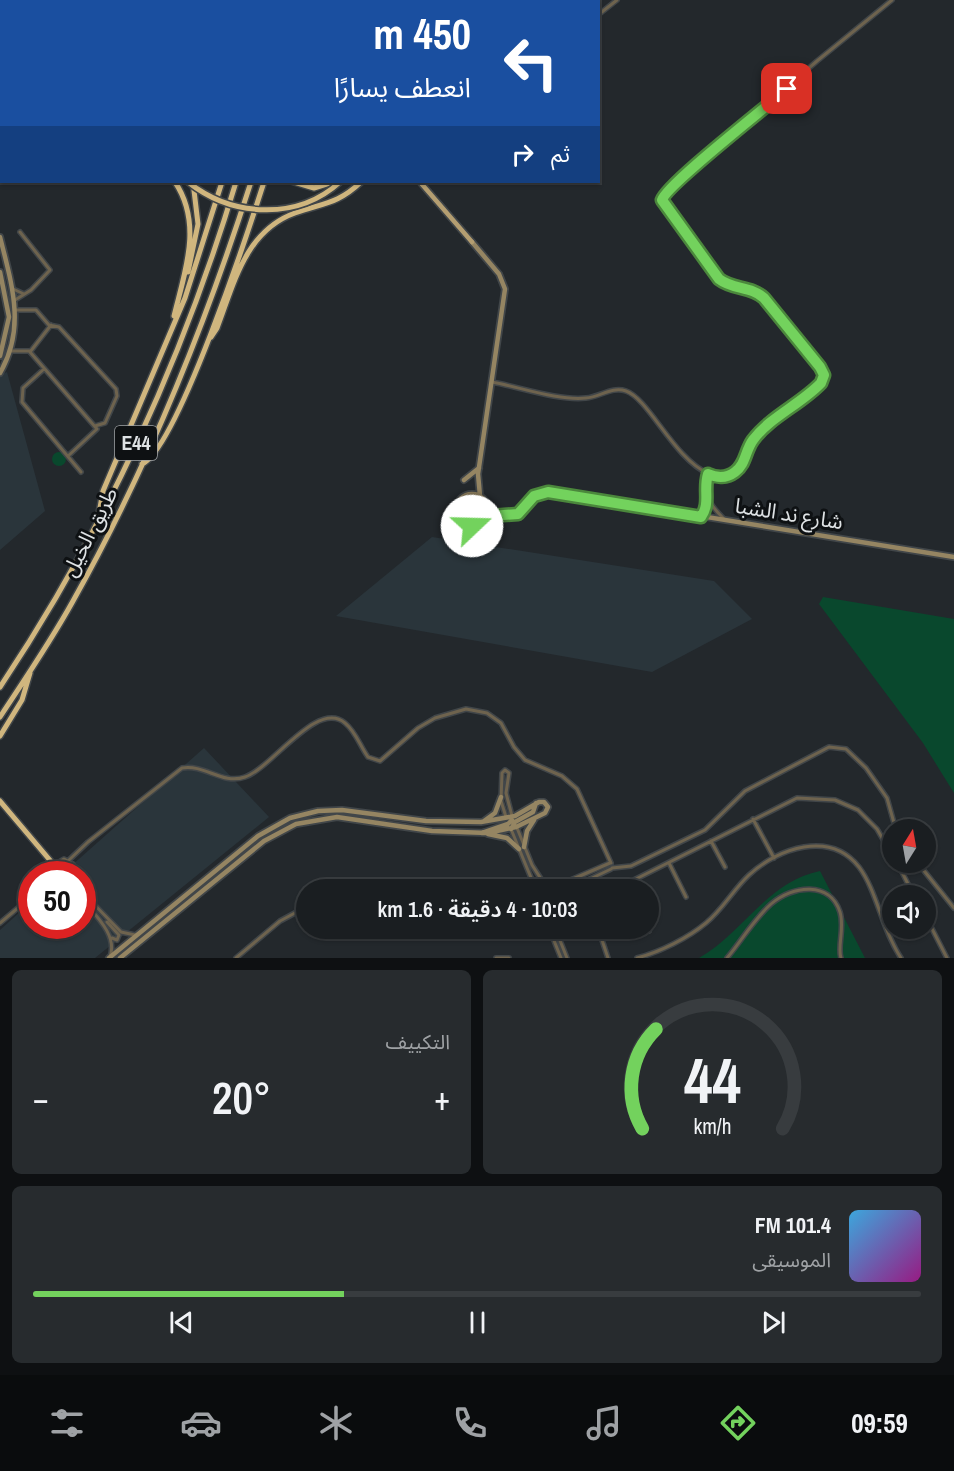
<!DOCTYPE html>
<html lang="ar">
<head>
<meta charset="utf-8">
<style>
  :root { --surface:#1a1e21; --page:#272b2e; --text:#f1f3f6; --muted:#9fa2a5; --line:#383c3f; --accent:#73d25d }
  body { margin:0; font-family:"Archivo Narrow","Noto Sans Arabic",sans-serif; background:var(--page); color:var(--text); direction:rtl; height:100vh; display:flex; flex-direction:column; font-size:22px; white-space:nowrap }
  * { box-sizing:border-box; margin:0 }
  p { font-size:20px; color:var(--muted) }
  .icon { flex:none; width:33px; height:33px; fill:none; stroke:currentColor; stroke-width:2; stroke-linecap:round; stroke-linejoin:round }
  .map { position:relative; height:958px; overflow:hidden; direction:ltr }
  .drawer { display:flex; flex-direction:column; gap:12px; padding:12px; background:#0e1012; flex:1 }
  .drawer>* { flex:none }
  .guide { position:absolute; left:0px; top:0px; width:600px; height:183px; box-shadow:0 2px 4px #0004,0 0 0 2px var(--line); direction:rtl; background:#1a4fa0; color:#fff; overflow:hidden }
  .needle { width:39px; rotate:11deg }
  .tools { position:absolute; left:882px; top:819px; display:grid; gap:12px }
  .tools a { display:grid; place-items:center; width:54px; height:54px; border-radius:50%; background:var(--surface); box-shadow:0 2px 4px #0004,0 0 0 2px var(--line); font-size:30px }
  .speed { position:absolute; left:18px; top:861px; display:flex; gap:12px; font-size:30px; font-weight:700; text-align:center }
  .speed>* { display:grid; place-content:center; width:78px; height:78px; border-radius:50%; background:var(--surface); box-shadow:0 2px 4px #0004,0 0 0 2px var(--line); line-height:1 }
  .speed .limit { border:9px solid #d22; background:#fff; color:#111 }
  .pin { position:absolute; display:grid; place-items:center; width:51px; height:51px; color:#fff; margin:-26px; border-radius:12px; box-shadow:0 3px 9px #0006 }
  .me { position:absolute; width:66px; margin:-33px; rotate:69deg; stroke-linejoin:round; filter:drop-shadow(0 0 4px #0008) }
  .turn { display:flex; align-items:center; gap:21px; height:126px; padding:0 30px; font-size:27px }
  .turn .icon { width:78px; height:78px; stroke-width:2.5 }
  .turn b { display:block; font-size:42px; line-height:51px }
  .then { display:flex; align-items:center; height:57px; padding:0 30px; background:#0003; gap:12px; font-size:22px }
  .big { font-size:45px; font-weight:600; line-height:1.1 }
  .drawer .card { flex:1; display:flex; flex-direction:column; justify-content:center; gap:9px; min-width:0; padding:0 21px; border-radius:9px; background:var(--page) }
  .drawer .dial { align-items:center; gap:0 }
  .dial svg { height:156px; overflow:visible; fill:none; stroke:var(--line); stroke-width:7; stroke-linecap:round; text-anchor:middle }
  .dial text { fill:var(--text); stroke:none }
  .song { display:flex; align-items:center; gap:18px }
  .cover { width:72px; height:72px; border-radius:9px; background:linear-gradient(135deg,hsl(200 70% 55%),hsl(310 70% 35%)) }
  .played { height:6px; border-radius:3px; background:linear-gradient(90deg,var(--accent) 35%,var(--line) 35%) }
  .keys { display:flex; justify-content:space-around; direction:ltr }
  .heat { display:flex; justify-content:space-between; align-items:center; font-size:33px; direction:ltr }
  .drawer .tiles { flex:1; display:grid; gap:12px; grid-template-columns:1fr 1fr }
  .card:last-child { grid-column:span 2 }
  .trip { position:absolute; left:296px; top:879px; width:363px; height:60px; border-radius:30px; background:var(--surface); box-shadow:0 2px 4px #0004,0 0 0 2px var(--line); font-weight:600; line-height:60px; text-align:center; direction:rtl }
  .menu { display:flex; height:96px; justify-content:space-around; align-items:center; background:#0a0c0d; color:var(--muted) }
  .menu .icon { width:42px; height:42px }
  .menu .on { color:var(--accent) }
  .menu b { font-size:27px; color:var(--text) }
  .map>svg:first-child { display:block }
  .built { fill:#2a353b }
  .green { fill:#09482d }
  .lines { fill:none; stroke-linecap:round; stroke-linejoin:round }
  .street-casing { stroke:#414649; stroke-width:6 }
  .secondary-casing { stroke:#414649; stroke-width:8 }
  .primary-casing { stroke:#414649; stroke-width:8 }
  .highway-casing { stroke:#414649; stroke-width:8 }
  .street { stroke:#6e634e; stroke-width:3 }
  .secondary { stroke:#958562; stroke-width:4.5 }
  .primary { stroke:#b49e71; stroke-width:4.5 }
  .highway { stroke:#d0b67e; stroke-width:5 }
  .highway-bridge-casing { stroke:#414649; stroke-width:8; stroke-linecap:butt }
  .highway-bridge { stroke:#d0b67e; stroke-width:5 }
  .route-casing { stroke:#4b883c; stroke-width:15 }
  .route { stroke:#73d25d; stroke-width:10 }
  .labels { text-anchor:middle; stroke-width:6; stroke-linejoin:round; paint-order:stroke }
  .shield { fill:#0e1113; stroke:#a0a3a5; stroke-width:1.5 }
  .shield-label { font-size:20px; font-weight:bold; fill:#dee2e4 }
  .street-label { font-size:21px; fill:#dee2e4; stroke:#0e1113 }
</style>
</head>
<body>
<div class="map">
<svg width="954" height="958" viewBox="0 0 954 958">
  <rect width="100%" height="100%" fill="#23282c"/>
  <path class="built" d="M 0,0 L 100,0 L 2,2 L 1,19 Z
    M 7,372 L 45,511 L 0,550 L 0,375 Z
    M 432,537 L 714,581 L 752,619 L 652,672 L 336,616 Z
    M 204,748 L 269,817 L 95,958 L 0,958 L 0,930 L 31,902 L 32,926 L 82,926 L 82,874 L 62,874 Z"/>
  <path class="green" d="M52 459a7 7 0 1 1 14 0a7 7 0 1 1-14 0Z
    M 823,597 L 954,619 L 954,793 L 923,743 L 819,604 Z
    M 820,871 L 865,958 L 699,958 C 743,933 767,882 820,871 Z"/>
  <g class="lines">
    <g class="street-casing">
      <path id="street" d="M 448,0 L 449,2
        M 159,2 L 161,0
        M 471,2 L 473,0
        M 553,2 L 555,0
        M 598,15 L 617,0
        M 0,27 L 2,27
        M 13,289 L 24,294
        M 15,300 L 31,290 L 50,270 L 20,232
        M 16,310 L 36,310 L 49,325 L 59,327 L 116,389 L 117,396 L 105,423 L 95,426
        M 51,325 L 30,352 L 97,429 L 68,456
        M 10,351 L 30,351
        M 44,369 L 23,388 L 22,402 L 81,472
        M 492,382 C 519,387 559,401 586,398 C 600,397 612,386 626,391 C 649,399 674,459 709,474 C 742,489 745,445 762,431 C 776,419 824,390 823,373 L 759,294 L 729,286 L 716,276 L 664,206 L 662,197 L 817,61 L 892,0
        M 708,474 C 702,495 710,505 724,519
        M 702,516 L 708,502
        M 506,817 L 501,801 L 502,773 L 505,770 L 509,773 L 506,793 L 512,816
        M 753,819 L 774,858
        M 517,828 L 532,865 L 543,882
        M 511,829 L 534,885
        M 711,841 L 725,867
        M 69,860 L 88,842 L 182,768 C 205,764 222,785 245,777 C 272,768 317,699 345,723 C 356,732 360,746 368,757 L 380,761 L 418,728 L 435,718 L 466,709 L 487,713 L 501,723 L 514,747 L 525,760 L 562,776 L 577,789 L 611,863
        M 897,862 L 914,896
        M 917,862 L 954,908
        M 669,863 L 686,897
        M 612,868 L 631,866 L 705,830 L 745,791 L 829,747 L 846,749 L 866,768 L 887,798 L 896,830
        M 54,874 L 54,865 L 64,859 L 73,864 L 74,874
        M 552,888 L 610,863
        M 529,890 L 540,882 L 553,888
        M 567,890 L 611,869
        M 614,890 L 797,798 L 835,800 L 858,810 L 877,829 L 892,855
        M 82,892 L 121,932 L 135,935
        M 82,899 C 95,915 118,935 110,957
        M 926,917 L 947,958
        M 107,922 L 119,935 L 117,940 L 112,938
        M 0,923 L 32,896
        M 549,928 L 561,958
        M 555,928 L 567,958
        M 598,928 L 608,958
        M 647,928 L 649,931
        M 236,958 L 280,921 L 306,907
        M 496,958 L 509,958
        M 637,958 C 660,952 688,938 706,923 C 723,909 733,890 749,875 C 778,848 830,830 859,867 C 877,891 882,930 901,958
        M 727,958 C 742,940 754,919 771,904 C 793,885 830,881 840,912 C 845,928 837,947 841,958"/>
    </g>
    <g class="secondary-casing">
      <path id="secondary" d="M 0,237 C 12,285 26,328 0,373
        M 472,242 L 499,274 L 505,289 L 478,474 L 480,496
        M 0,272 L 9,317 L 0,356
        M 464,480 L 479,468
        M456 510a16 16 0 1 1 32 0a16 16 0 1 1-32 0Z
        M 488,508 L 497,513 L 515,513 L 534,494 L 546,491 L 954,557
        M 484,821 L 495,813 L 501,797
        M 511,829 L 515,822 L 533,812 L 536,803
        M 482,833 L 508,824 L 512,820
        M 488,834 L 507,838 L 519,849
        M 524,847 L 527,831 L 534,820
        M 109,958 L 258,836 L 290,818 L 318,811 L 342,810 L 426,821 L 481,822 L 515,816 L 539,802 L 544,802 L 548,807 L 545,813 L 516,827 L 488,833 L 432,831 L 337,817 L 296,824 L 264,841 L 120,958"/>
    </g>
    <g class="primary-casing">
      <path id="primary" d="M 0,36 L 2,36
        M 0,43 L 2,43
        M 420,182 L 472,242"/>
    </g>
    <g class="highway-casing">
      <path id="highway" d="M 254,0 L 255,2
        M 363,0 L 364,2
        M 370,0 L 370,2
        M 167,2 L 168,0
        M 193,2 L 194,0
        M 267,2 L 267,0
        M 279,2 L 280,0
        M 297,2 L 298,0
        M 311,2 L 311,0
        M 0,31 L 2,31
        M 0,50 L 2,51
        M 0,56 L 2,56
        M 294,182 L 314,188 L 333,182
        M 188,272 L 198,224 L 193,182
        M 174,316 C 185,271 203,224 175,182
        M 211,337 L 217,328 C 234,284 245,231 295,213 C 323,203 338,204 361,182
        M 142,464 C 177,449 250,226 264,182
        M 98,519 L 103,491 L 185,298 L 222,182
        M 0,687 C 103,533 183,359 236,182
        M 0,717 C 25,679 51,641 73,601 C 147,469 205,326 251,182
        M 0,736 L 22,700 L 30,673
        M 0,801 L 54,865"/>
    </g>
    <use href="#street" class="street"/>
    <use href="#secondary" class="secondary"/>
    <use href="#primary" class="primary"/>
    <use href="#highway" class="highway"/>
    <g class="highway-bridge-casing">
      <path id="highway-bridge" d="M 188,182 C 232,217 297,221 340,182"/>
    </g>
    <use href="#highway-bridge" class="highway-bridge"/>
  </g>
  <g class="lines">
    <g class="route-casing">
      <path id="route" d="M 472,526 L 491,516 L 518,514 L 534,496 L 548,492 L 701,517 C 711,503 703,490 708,474 C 717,478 727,478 735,472 C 746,464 745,451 753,440 C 770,417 801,404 821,383 L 824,375 L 820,367 L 764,298 C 751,286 733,290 719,279 L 662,200 C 666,185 768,106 787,89"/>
    </g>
    <use href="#route" class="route"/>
  </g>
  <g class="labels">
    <rect class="shield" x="115" y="426" width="42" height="34" rx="4.5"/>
    <g class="shield-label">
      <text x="136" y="450">E44</text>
    </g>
    <g class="street-label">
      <text transform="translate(789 514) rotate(9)" y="7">شارع ند الشبا</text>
      <text transform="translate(90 532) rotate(-63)" y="7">طريق الخيل</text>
    </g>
  </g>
</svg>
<div class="tools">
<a><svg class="needle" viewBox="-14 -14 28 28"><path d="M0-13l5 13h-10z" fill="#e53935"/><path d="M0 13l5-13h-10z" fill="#9fa2a5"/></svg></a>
<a><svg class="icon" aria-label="sound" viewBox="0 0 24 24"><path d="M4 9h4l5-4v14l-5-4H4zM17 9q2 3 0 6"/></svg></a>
</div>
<div class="speed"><div class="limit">50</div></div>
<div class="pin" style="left:787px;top:89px;background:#d93025"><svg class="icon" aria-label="arrive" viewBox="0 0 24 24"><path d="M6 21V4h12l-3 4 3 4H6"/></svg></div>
<svg class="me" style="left:472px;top:526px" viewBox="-20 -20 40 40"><circle r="19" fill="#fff"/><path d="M0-13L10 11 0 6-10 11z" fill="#73d25d"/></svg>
<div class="trip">10:03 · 4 دقيقة · 1.6 km</div>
<div class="guide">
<div class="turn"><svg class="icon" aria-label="left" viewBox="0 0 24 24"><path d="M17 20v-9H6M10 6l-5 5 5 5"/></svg><div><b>450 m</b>انعطف يسارًا</div></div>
<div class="then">ثم<svg class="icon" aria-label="right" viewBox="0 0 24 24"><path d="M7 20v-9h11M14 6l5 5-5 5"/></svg></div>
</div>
</div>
<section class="drawer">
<div class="tiles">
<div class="card dial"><svg viewBox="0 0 100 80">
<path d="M14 69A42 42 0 1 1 86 69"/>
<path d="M14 69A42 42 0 0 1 21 18" stroke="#73d25d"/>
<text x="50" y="56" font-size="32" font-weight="700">44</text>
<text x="50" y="72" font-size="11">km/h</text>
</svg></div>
<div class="card"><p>التكييف</p>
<div class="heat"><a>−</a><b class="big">20°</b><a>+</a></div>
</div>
<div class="card">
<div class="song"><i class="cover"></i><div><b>101.4 FM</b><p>الموسيقى</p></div></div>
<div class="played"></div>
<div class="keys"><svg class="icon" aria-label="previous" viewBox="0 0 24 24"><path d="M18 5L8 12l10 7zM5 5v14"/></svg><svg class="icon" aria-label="pause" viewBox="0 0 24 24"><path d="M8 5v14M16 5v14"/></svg><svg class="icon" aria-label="next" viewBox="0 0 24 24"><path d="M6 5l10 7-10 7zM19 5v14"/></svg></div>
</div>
</div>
</section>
<nav class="menu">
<b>09:59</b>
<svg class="icon on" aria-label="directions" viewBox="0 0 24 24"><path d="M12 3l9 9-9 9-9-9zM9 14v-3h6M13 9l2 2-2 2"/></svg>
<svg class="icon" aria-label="music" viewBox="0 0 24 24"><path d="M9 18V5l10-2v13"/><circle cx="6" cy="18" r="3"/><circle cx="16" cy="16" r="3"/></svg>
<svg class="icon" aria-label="phone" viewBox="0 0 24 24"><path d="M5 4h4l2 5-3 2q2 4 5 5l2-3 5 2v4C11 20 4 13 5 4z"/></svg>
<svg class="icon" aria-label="climate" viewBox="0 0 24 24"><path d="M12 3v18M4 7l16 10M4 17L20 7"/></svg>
<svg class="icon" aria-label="car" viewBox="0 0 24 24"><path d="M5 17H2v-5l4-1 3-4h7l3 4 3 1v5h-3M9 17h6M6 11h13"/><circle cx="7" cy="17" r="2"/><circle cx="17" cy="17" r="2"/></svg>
<svg class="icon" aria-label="filters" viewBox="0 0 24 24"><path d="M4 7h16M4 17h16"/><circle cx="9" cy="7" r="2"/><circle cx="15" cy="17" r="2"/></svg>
</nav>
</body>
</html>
